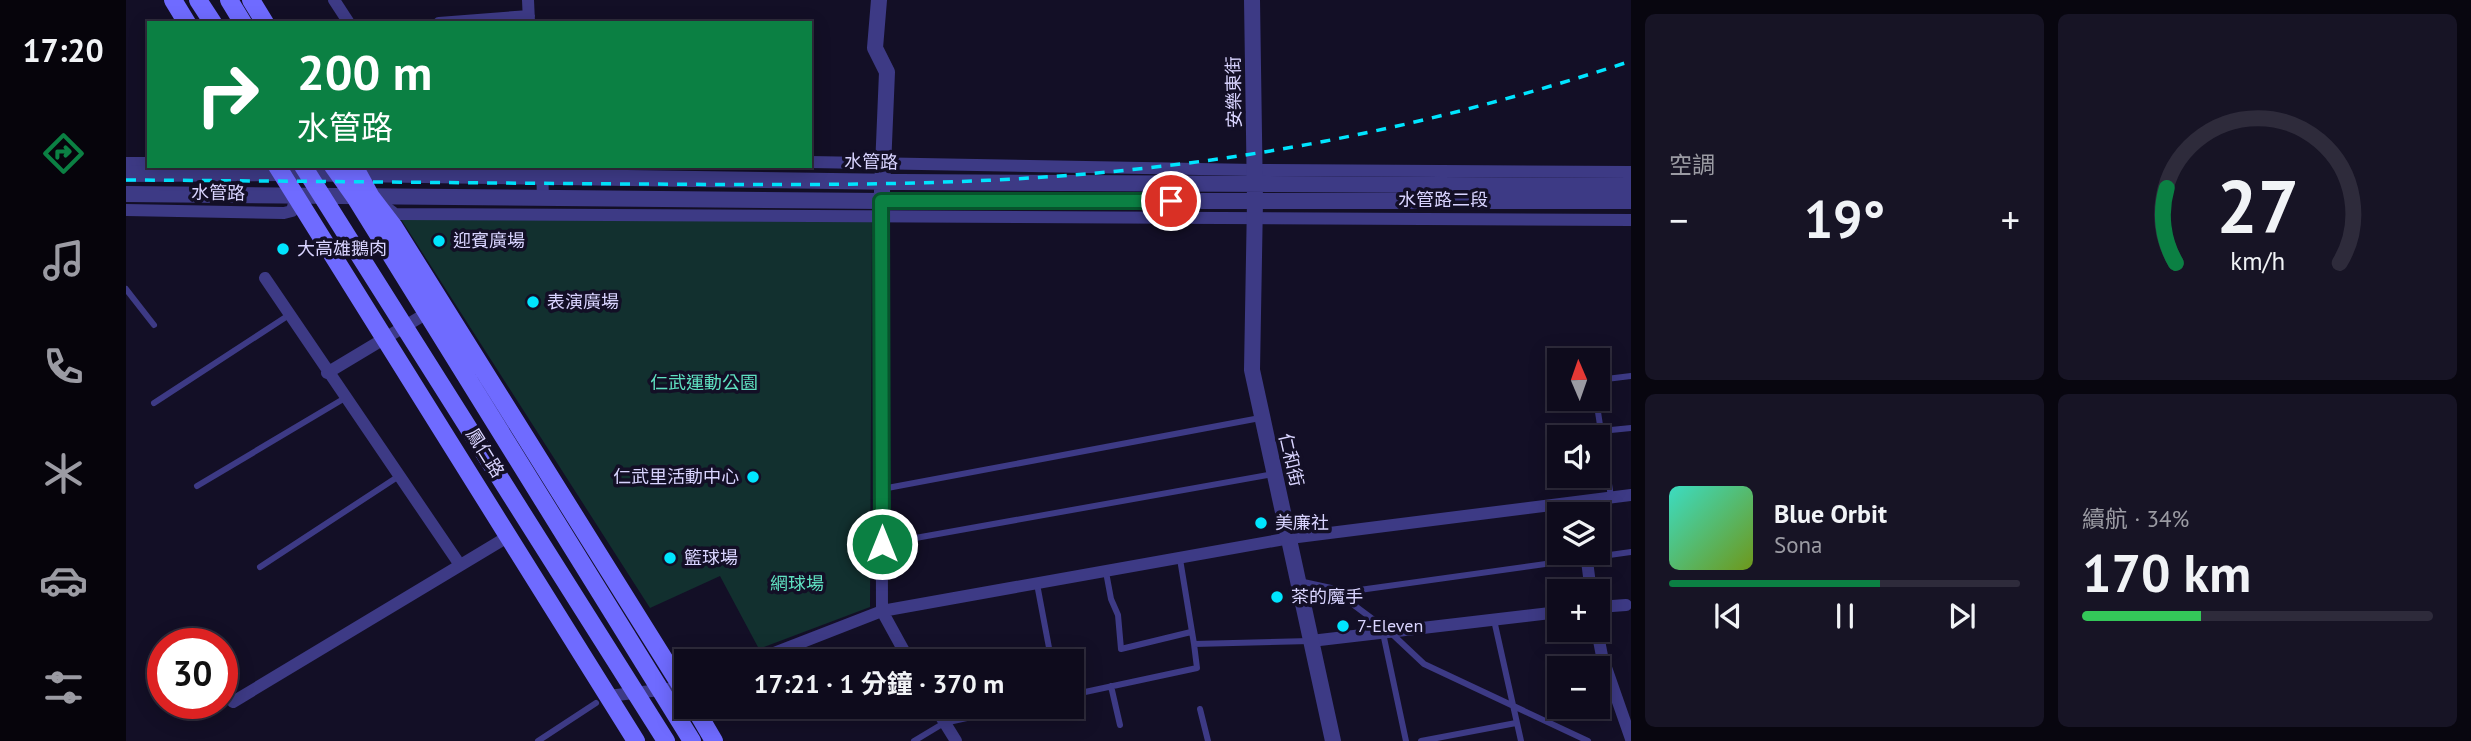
<!DOCTYPE html>
<html lang="zh-TW">
<head>
<meta charset="utf-8">
<style>
  :root { --surface:#0e0b1c; --page:#171425; --text:#f1f3f6; --muted:#9b9ba3; --line:#2e2b3b; --accent:#0b8043 }
  body { margin:0; font-family:"PT Sans","Noto Sans TC",sans-serif; background:var(--page); color:var(--text); height:100vh; display:flex; flex-direction:column; font-size:26px; white-space:nowrap }
  * { box-sizing:border-box; margin:0 }
  p { font-size:23px; color:var(--muted) }
  .icon { flex:none; width:38px; height:38px; fill:none; stroke:currentColor; stroke-width:2; stroke-linecap:round; stroke-linejoin:round }
  .map { position:relative; flex:1; overflow:hidden }
  .sheet { display:flex; flex-direction:column; gap:14px; padding:14px; background:#08060f; width:840px }
  .sheet>* { flex:none }
  .guide { position:absolute; left:21px; top:21px; width:665px; height:147px; border-radius:0px; box-shadow:0 4px 18px #0003,0 0 0 2px var(--line); background:#0b8043; color:#fff; overflow:hidden }
  .needle { width:46px; rotate:358deg }
  .buttons { position:absolute; left:1421px; top:348px; display:grid; gap:14px }
  .buttons a { display:grid; place-items:center; width:63px; height:63px; border-radius:0px; background:var(--surface); box-shadow:0 4px 18px #0003,0 0 0 2px var(--line); font-size:35px }
  .speed { position:absolute; left:21px; top:628px; display:flex; gap:14px; font-size:35px; font-weight:700; text-align:center }
  .speed>* { display:grid; place-content:center; width:91px; height:91px; border-radius:50%; background:var(--surface); box-shadow:0 4px 18px #0003,0 0 0 2px var(--line); line-height:1 }
  .speed .limit { border:10px solid #d22; background:#fff; color:#111 }
  .pin { position:absolute; display:grid; place-items:center; width:60px; height:60px; color:#fff; margin:-30px; border:4px solid #fff; border-radius:50%; box-shadow:0 2px 7px #0007 }
  .me { position:absolute; width:77px; margin:-38px; rotate:0deg; stroke-linejoin:round; filter:drop-shadow(0 0 5px #0008) }
  .turn { display:flex; align-items:center; gap:24px; height:147px; padding:0 35px; font-size:32px }
  .turn .icon { width:91px; height:91px; stroke-width:2.5 }
  .turn b { display:block; font-size:49px; line-height:60px }
  .big { font-size:52px; font-weight:700; line-height:1.1 }
  .sheet .card { flex:1; display:flex; flex-direction:column; justify-content:center; gap:10px; min-width:0; padding:0 24px; border-radius:10px; background:var(--page) }
  .sheet .dial { align-items:center; gap:0 }
  .dial svg { height:182px; overflow:visible; fill:none; stroke:var(--line); stroke-width:7; stroke-linecap:round; text-anchor:middle }
  .dial text { fill:var(--text); stroke:none }
  .song { display:flex; align-items:center; gap:21px }
  .cover { width:84px; height:84px; border-radius:10px; background:linear-gradient(135deg,hsl(170 70% 55%),hsl(80 70% 35%)) }
  .played { height:7px; border-radius:4px; background:linear-gradient(90deg,var(--accent) 60%,var(--line) 60%) }
  .keys { display:flex; justify-content:space-around; direction:ltr }
  .heat { display:flex; justify-content:space-between; align-items:center; font-size:38px; direction:ltr }
  .charge { height:10px; border-radius:5px; background:linear-gradient(90deg,#34c759 34%,var(--line) 0) }
  .sheet .tiles { flex:1; display:grid; gap:14px; grid-template-columns:repeat(2,1fr) }
  .trip { position:absolute; left:548px; top:649px; width:410px; height:70px; border-radius:0px; background:var(--surface); box-shadow:0 4px 18px #0003,0 0 0 2px var(--line); font-weight:700; line-height:70px; text-align:center }
  main { display:flex; flex:1; min-height:0 }
  .dock { display:flex; flex-direction:column; width:126px; justify-content:space-around; align-items:center; background:#06040b; color:var(--muted) }
  .dock .icon { width:49px; height:49px }
  .dock .selected { color:var(--accent) }
  .dock b { font-size:32px; color:var(--text) }
  .map>svg:first-child { display:block }
  .green { fill:#12302f }
  .lines { fill:none; stroke-linecap:round; stroke-linejoin:round }
  .service { stroke:#3d3a85; stroke-width:6 }
  .minor { stroke:#3d3a85; stroke-width:12 }
  .tertiary { stroke:#3d3a85; stroke-width:16 }
  .secondary { stroke:#6f6bff; stroke-width:18 }
  .rail { stroke:#00e5ff; stroke-width:3.5; stroke-dasharray:10 9; stroke-linecap:butt }
  .route-casing { stroke:#07532c; stroke-width:18 }
  .route { stroke:#0b8043; stroke-width:12 }
  .poi-dot { fill:#00e5ff; stroke:#130f26; stroke-width:2.5 }
  .labels { text-anchor:middle; stroke-width:7; stroke-linejoin:round; paint-order:stroke }
  .street-label { font-size:18px; fill:#d9d4ff; stroke:#130f26 }
  .poi-label { font-size:18px; fill:#d9d4ff; stroke:#130f26; text-anchor:start }
  .park-label { font-size:18px; fill:#5fe0c0; stroke:#130f26 }
</style>
</head>
<body>
<main>
<nav class="dock">
<b>17:20</b>
<svg class="icon selected" aria-label="directions" viewBox="0 0 24 24"><path d="M12 3l9 9-9 9-9-9zM9 14v-3h6M13 9l2 2-2 2"/></svg>
<svg class="icon" aria-label="music" viewBox="0 0 24 24"><path d="M9 18V5l10-2v13"/><circle cx="6" cy="18" r="3"/><circle cx="16" cy="16" r="3"/></svg>
<svg class="icon" aria-label="phone" viewBox="0 0 24 24"><path d="M5 4h4l2 5-3 2q2 4 5 5l2-3 5 2v4C11 20 4 13 5 4z"/></svg>
<svg class="icon" aria-label="climate" viewBox="0 0 24 24"><path d="M12 3v18M4 7l16 10M4 17L20 7"/></svg>
<svg class="icon" aria-label="car" viewBox="0 0 24 24"><path d="M5 17H2v-5l4-1 3-4h7l3 4 3 1v5h-3M9 17h6M6 11h13"/><circle cx="7" cy="17" r="2"/><circle cx="17" cy="17" r="2"/></svg>
<svg class="icon" aria-label="filters" viewBox="0 0 24 24"><path d="M4 7h16M4 17h16"/><circle cx="9" cy="7" r="2"/><circle cx="15" cy="17" r="2"/></svg>
</nav>
<div class="map">
<svg width="1505" height="741" viewBox="0 0 1505 741">
  <rect width="100%" height="100%" fill="#130f26"/>
  <path class="green" d="M 271,213 L 746,218 L 744,607 L 633,649 L 594,576 L 524,608 Z"/>
  <g class="lines">
    <path class="service" d="M 0,289 L 28,325
      M 1472,380 L 1505,376
      M 1470,399 L 1485,497
      M 28,403 L 163,315
      M 1475,431 L 1505,428
      M 71,486 L 219,398
      M 756,489 L 1134,418
      M 756,544 L 1147,474
      M 1054,559 L 1068,644
      M 134,567 L 273,476
      M 980,572 L 985,599 L 992,615 L 995,649 L 1065,632
      M 1173,581 L 1205,588 L 1264,632 L 1298,664 L 1462,741
      M 911,584 L 924,653
      M 1212,593 L 1505,552
      M 1368,620 L 1395,741
      M 1257,633 L 1280,741
      M 985,686 L 994,725
      M 945,695 L 1071,668 L 1068,644 L 1184,641
      M 1074,709 L 1082,741
      M 412,741 L 470,703
      M 788,741 L 818,723 L 891,707
      M 1295,741 L 1390,723"/>
    <path class="minor" d="M 208,0 L 223,23
      M 402,0 L 403,22
      M 313,23 L 403,16
      M 684,162 L 1129,170 L 1505,172
      M 0,163 L 23,163
      M 416,166 L 417,199
      M 256,204 L 269,214 L 1505,220
      M 0,210 L 158,213 L 166,211 L 170,195
      M 755,215 L 756,611 L 784,662
      M 139,278 L 334,565
      M 201,373 L 301,313
      M 1460,553 L 1465,592
      M 1472,607 L 1500,605
      M 1471,630 L 1476,656 L 1505,739
      M 1185,641 L 1433,612
      M 625,662 L 756,611 L 1164,538 L 1505,495
      M 482,696 L 560,687
      M 107,702 L 383,536
      M 809,707 L 830,741"/>
    <path class="tertiary" d="M 753,0 L 749,48 L 761,72 L 755,215
      M 1126,0 L 1129,201 L 1126,370 L 1207,741
      M 0,174 L 156,173 L 775,182 L 1505,186
      M 0,194 L 755,201 L 1505,201"/>
    <path class="secondary" d="M 47,0 L 61,23
      M 72,0 L 87,23
      M 103,0 L 117,23
      M 125,0 L 139,23
      M 151,166 L 510,741
      M 177,166 L 540,741
      M 207,166 L 229,197 L 566,741
      M 228,166 L 245,197 L 268,227 L 560,694
      M 568,707 L 588,741"/>
    <path class="rail" d="M 0,180 C 170,181 341,183 511,184 C 685,185 857,187 1029,167 C 1191,149 1350,112 1505,61"/>
  </g>
  <g class="lines">
    <g class="route-casing">
      <path id="route" d="M 756,544 L 755,201 L 1045,201"/>
    </g>
    <use href="#route" class="route"/>
  </g>
  <g class="poi-dot">
    <circle cx="313" cy="241" r="7"/>
    <circle cx="157" cy="249" r="7"/>
    <circle cx="407" cy="302" r="7"/>
    <circle cx="627" cy="477" r="7"/>
    <circle cx="1135" cy="523" r="7"/>
    <circle cx="544" cy="558" r="7"/>
    <circle cx="1151" cy="597" r="7"/>
    <circle cx="1217" cy="626" r="7"/>
  </g>
  <g class="labels">
    <g class="street-label">
      <text transform="translate(1108 92) rotate(-91)" y="6">安樂東街</text>
      <text transform="translate(745 162) rotate(1)" y="6">水管路</text>
      <text transform="translate(92 193) rotate(1)" y="6">水管路</text>
      <text x="1317" y="206">水管路二段</text>
      <text transform="translate(359 453) rotate(58)" y="6">鳳仁路</text>
      <text transform="translate(1165 460) rotate(77)" y="6">仁和街</text>
    </g>
    <g class="poi-label">
      <text x="327" y="247">迎賓廣場</text>
      <text x="171" y="255">大高雄鵝肉</text>
      <text x="421" y="308">表演廣場</text>
      <text x="613" y="483" text-anchor="end">仁武里活動中心</text>
      <text x="1149" y="529">美廉社</text>
      <text x="558" y="564">籃球場</text>
      <text x="1165" y="603">茶的魔手</text>
      <text x="1231" y="632">7-Eleven</text>
    </g>
    <g class="park-label">
      <text x="578" y="389">仁武運動公園</text>
      <text x="671" y="590">網球場</text>
    </g>
  </g>
</svg>
<div class="buttons">
<a><svg class="needle" viewBox="-14 -14 28 28"><path d="M0-13l5 13h-10z" fill="#e53935"/><path d="M0 13l5-13h-10z" fill="#9b9ba3"/></svg></a>
<a><svg class="icon" aria-label="sound" viewBox="0 0 24 24"><path d="M4 9h4l5-4v14l-5-4H4zM17 9q2 3 0 6"/></svg></a>
<a><svg class="icon" aria-label="layers" viewBox="0 0 24 24"><path d="M12 4l9 5-9 5-9-5zM3 14l9 5 9-5"/></svg></a>
<a>+</a>
<a>−</a>
</div>
<div class="speed"><div class="limit">30</div></div>
<div class="pin" style="left:1045px;top:201px;background:#d93025"><svg class="icon" aria-label="arrive" viewBox="0 0 24 24"><path d="M6 21V4h12l-3 4 3 4H6"/></svg></div>
<svg class="me" style="left:756px;top:544px" viewBox="-20 -20 40 40"><circle r="17" fill="#0b8043" stroke="#fff" stroke-width="3"/><path d="M0-11L8 9 0 5-8 9z" fill="#fff"/></svg>
<div class="trip">17:21 · 1 分鐘 · 370 m</div>
<div class="guide">
<div class="turn"><svg class="icon" aria-label="right" viewBox="0 0 24 24"><path d="M7 20v-9h11M14 6l5 5-5 5"/></svg><div><b>200 m</b>水管路</div></div>
</div>
</div>
<section class="sheet">
<div class="tiles">
<div class="card"><p>空調</p>
<div class="heat"><a>−</a><b class="big">19°</b><a>+</a></div>
</div>
<div class="card dial"><svg viewBox="0 0 100 80">
<path d="M14 69A42 42 0 1 1 86 69"/>
<path d="M14 69A42 42 0 0 1 10 36" stroke="#0b8043"/>
<text x="50" y="56" font-size="32" font-weight="700">27</text>
<text x="50" y="72" font-size="11">km/h</text>
</svg></div>
<div class="card">
<div class="song"><i class="cover"></i><div><b>Blue Orbit</b><p>Sona</p></div></div>
<div class="played"></div>
<div class="keys"><svg class="icon" aria-label="previous" viewBox="0 0 24 24"><path d="M18 5L8 12l10 7zM5 5v14"/></svg><svg class="icon" aria-label="pause" viewBox="0 0 24 24"><path d="M8 5v14M16 5v14"/></svg><svg class="icon" aria-label="next" viewBox="0 0 24 24"><path d="M6 5l10 7-10 7zM19 5v14"/></svg></div>
</div>
<div class="card"><p>續航 · 34%</p><b class="big">170 km</b><div class="charge"></div></div>
</div>
</section>
</main>
</body>
</html>
